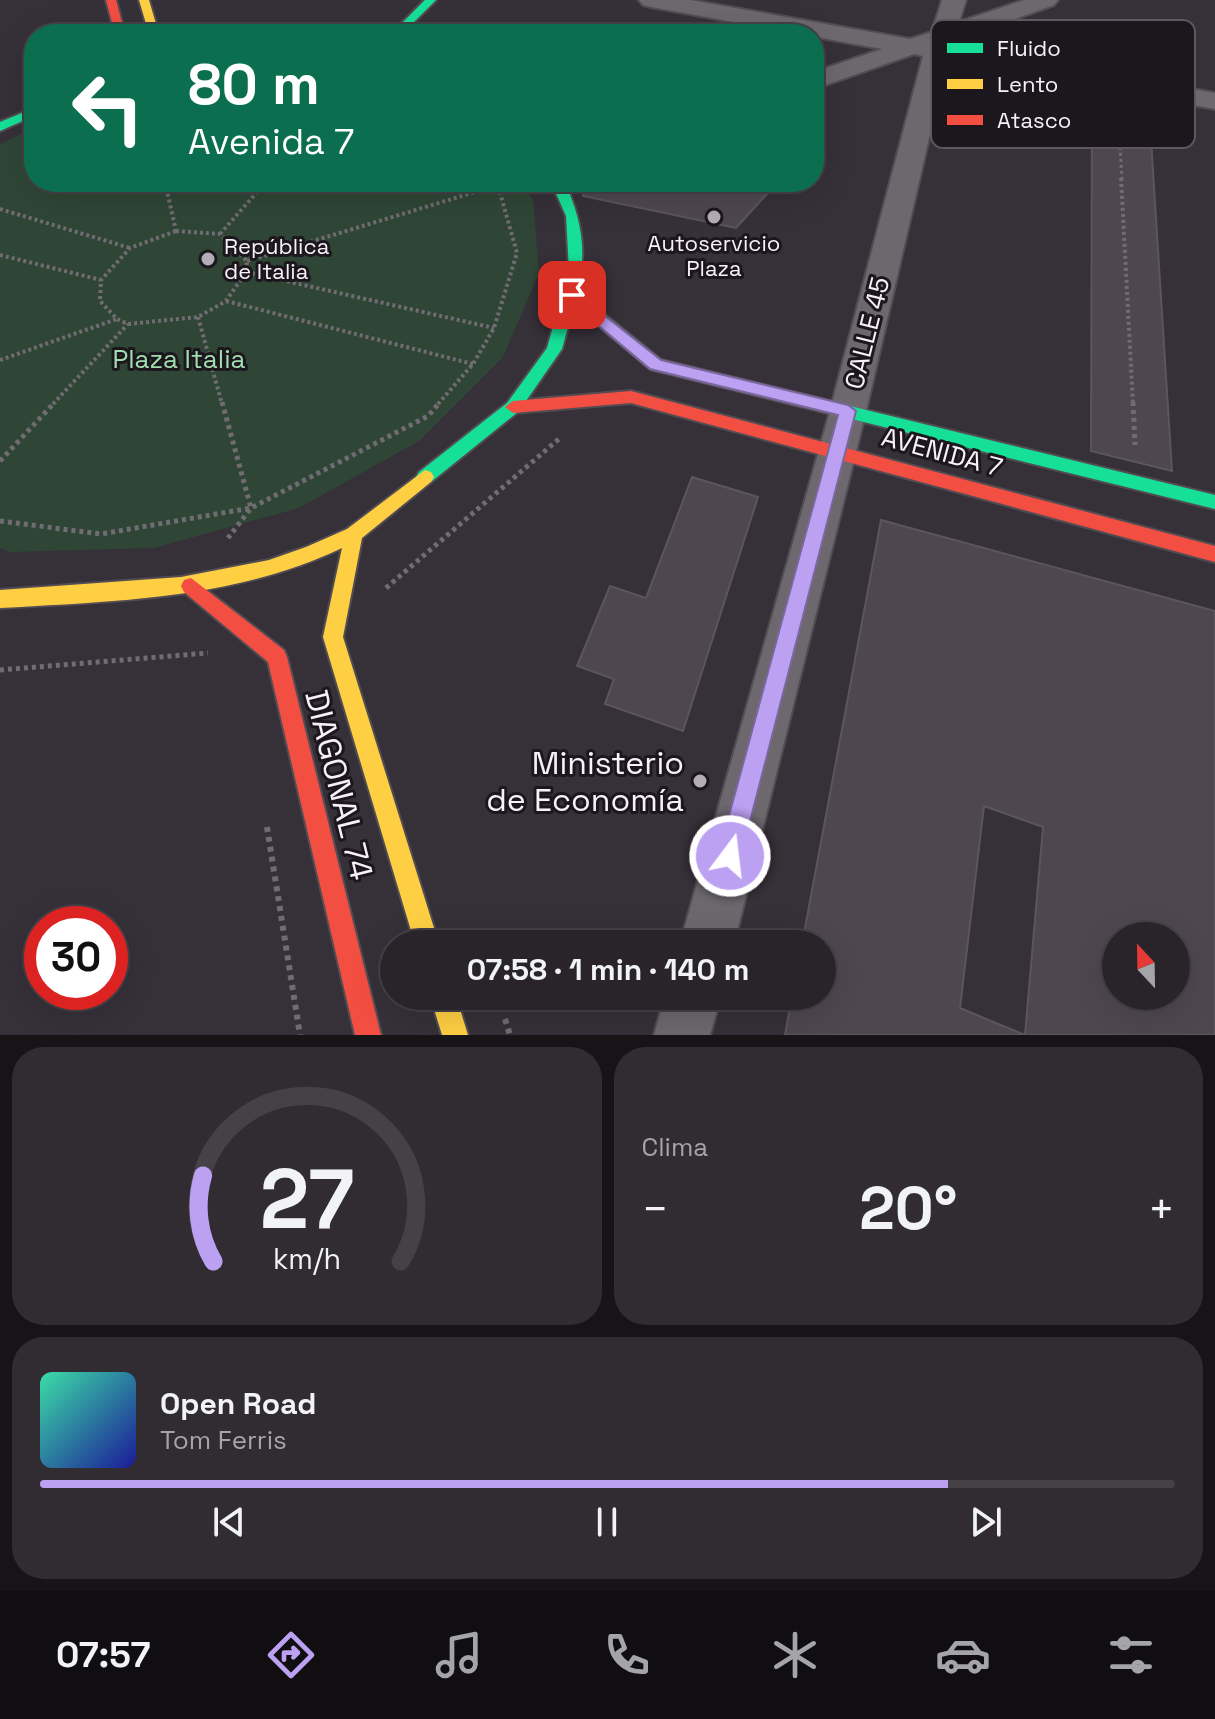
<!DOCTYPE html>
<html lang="es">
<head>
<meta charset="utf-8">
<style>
  :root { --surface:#28242a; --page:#302c32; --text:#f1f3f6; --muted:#a5a4a8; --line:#444147; --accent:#bca0f2 }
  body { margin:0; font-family:"Space Grotesk",sans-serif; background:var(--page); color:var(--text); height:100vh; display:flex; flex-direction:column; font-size:30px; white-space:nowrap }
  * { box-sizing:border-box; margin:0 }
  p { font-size:26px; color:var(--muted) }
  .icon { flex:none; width:44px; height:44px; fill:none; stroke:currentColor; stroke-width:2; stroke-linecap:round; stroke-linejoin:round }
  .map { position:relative; height:1035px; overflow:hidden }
  .panel { display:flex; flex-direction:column; gap:12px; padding:12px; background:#161417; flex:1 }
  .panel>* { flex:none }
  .guide { position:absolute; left:24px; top:24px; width:800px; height:168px; border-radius:32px; box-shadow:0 8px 32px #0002,0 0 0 2px var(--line); background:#0b6e4f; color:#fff; overflow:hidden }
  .needle { width:52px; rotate:338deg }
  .buttons { position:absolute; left:1102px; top:922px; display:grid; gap:16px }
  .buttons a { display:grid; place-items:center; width:88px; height:88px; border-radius:50%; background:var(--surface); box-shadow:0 8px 32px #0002,0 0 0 2px var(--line); font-size:40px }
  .speed { position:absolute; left:24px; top:906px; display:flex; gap:16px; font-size:40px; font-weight:700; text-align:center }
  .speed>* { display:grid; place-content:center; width:104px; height:104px; border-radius:50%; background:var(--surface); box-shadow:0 8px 32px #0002,0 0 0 2px var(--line); line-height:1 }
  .speed .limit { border:12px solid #d22; background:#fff; color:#111 }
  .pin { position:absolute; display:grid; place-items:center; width:68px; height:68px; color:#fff; margin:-34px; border-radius:16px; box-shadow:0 4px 12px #0006 }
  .me { position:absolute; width:88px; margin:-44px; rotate:15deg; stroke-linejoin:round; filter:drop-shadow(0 0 6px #0008) }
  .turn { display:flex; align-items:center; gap:28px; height:168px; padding:0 32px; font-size:36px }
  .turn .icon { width:104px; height:104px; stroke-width:2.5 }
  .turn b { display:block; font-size:56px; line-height:68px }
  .big { font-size:60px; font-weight:700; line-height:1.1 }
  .panel .tile { flex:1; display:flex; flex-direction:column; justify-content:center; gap:12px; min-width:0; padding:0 28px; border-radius:32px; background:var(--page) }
  .panel .dial { align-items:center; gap:0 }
  .dial svg { height:208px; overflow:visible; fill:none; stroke:var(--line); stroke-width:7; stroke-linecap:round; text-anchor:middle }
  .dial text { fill:var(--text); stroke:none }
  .song { display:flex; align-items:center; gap:24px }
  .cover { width:96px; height:96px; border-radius:12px; background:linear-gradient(135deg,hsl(160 70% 55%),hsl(240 70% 35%)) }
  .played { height:8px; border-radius:4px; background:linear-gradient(90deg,var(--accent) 80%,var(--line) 80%) }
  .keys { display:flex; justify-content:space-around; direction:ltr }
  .heat { display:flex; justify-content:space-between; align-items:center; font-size:44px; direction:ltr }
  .panel .tiles { flex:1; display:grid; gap:12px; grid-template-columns:1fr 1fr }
  .tile:last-child { grid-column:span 2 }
  .trip { position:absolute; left:380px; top:930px; width:456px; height:80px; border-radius:40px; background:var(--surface); box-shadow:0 8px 32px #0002,0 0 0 2px var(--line); font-weight:700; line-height:80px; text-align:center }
  .menu { display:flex; height:128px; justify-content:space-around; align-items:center; background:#100e11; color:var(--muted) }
  .menu .icon { width:56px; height:56px }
  .menu .current { color:var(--accent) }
  .menu b { font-size:36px; color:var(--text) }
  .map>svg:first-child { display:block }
  .green { fill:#2f4636 }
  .building { fill:#4f4750; stroke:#5b555c; stroke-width:2; fill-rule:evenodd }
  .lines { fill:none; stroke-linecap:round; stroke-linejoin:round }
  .street-casing { stroke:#524c53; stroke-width:4 }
  .fast-casing { stroke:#524c53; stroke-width:4 }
  .slow-casing { stroke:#524c53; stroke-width:4 }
  .jam-casing { stroke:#524c53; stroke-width:4 }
  .path-far3 { stroke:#706c71; stroke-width:3; stroke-dasharray:3 3; stroke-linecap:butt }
  .path-far2 { stroke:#706c71; stroke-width:4; stroke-dasharray:3 3; stroke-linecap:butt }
  .path-far1 { stroke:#706c71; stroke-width:5; stroke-dasharray:4 4; stroke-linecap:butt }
  .path { stroke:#706c71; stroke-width:6; stroke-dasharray:5 5; stroke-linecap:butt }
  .street { fill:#6c686e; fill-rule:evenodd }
  .fast { fill:#16e098; fill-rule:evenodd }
  .slow { fill:#ffcf43; fill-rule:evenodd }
  .jam { fill:#f24e42; fill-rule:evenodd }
  .route { fill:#bca0f2; stroke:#7a689d; stroke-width:2 }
  .poi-dot { fill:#b4adb6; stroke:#1c161d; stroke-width:3 }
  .labels { text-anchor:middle; stroke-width:6; stroke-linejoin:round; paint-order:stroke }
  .far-poi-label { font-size:22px; fill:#f8f0fa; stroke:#1c161d }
  .street-label { font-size:26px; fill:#f8f0fa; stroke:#1c161d }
  .park-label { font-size:26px; fill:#a0ddb0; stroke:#1c161d }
  .near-poi-label { font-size:32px; fill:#f8f0fa; stroke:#1c161d; text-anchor:end }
  .near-street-label { font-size:32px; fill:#f8f0fa; stroke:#1c161d }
  .key { fill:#1c161d; stroke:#5e575f; stroke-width:2 }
  .key-label { font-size:22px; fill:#f8f0fa }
</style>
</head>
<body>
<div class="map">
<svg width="1215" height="1035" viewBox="0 0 1215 1035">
  <rect width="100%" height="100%" fill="#363038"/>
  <path class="green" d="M 34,128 L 34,182 L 520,182 L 533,200 L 539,273 L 503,357 L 419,441 L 299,508 L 154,548 L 10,552 L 0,548 L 0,144 Z"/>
  <path class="building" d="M 1092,98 L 1149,108 L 1172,471 L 1091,451 Z
    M 583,182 L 778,182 L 736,228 L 583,196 Z
    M 692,477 L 758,497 L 683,731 L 605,704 L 614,679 L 577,666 L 610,586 L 646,598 Z
    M 881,520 L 1215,611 L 1215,1035 L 1025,1035 L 1043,827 L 984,806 L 960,1008 L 1025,1035 L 785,1035 L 792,996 L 822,996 L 822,944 L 802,944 ZM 1116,936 L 1176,936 L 1176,996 L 1116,996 Z"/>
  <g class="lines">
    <g class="street-casing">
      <path id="street" d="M 639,0 L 690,0 L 910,39 L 932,32 L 942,0 L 966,0 L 959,22 L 1024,0 L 1058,0 L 1054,5 L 953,41 L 951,46 L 1215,93 L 1215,109 L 947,60 L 866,411 L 734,944 L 680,944 L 830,411 L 923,56 L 914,54 L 814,89 L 814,72 L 882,49 L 651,7 L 643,5 Z
        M 665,996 L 721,996 L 710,1035 L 654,1035 Z"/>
    </g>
    <g class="fast-casing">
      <path id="fast" d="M 425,0 L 436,0 L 402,34 L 391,34 Z
        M 34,108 L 34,116 L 0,131 L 0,122 Z
        M 551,182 L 565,182 C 581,219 588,251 577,292 L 661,360 L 1215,495 L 1215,509 L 650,369 L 574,305 L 562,349 L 519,411 L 431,482 L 419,482 L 416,477 L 419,472 L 507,403 L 547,348 L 569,270 L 566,216 Z"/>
    </g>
    <g class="slow-casing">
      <path id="slow" d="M 139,0 L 149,0 L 159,34 L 149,34 Z
        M 425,470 L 431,472 L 434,477 L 431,482 L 362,538 L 343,637 L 439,944 L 415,944 L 323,637 L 342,548 C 235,599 116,601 0,608 L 0,590 L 181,577 L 269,560 L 306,547 L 347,529 Z
        M 430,996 L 456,996 L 468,1035 L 442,1035 Z"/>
    </g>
    <g class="jam-casing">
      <path id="jam" d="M 106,0 L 116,0 L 125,34 L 115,34 Z
        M 631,391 L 1215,546 L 1215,562 L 631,403 L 513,413 L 505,407 L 513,401 Z
        M 191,578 L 284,650 L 287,657 L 381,1035 L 355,1035 L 268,662 L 184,592 L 181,586 L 184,580 Z"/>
    </g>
    <path class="path-far3" d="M 1118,111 L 1122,180"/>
    <path class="path-far2" d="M 1121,178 L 1133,404
      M 165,182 L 176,231
      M 0,209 L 130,248
      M 176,231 L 220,234 L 247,261 L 246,272 L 226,301 L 198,317 L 128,324 L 117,319 L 100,301 L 101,280 L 130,248 Z
      M 220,234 L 266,182
      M 0,255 L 101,280
      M 247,261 L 508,182
      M 246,272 L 494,328
      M 226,301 L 473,364
      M 198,317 L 222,404
      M 0,360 L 117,319
      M 53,404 L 128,324
      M 438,404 L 473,364 L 494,328 L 517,253 L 497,182"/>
    <path class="path-far1" d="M 222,402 L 251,508 L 228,538
      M 1133,402 L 1135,445
      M 0,461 L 55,402
      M 0,521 L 101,534 L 251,508 L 428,416 L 440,402
      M 386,588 L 560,438
      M 0,670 L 208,653"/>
    <path class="path" d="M 267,827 L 300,1035
      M 505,1019 L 510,1035"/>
    <use href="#street" class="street"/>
    <use href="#fast" class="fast"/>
    <use href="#slow" class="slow"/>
    <use href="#jam" class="jam"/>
  </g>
  <path class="route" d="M 572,290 L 661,360 L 848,405 L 856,411 L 741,856 L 738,865 L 730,868 L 722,865 L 718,856 L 838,415 L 650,369 L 567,299 L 564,295 Z"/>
  <g class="poi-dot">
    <circle cx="714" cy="217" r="8"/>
    <circle cx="208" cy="259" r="8"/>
    <circle cx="700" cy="781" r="8"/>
  </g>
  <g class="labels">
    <g class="far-poi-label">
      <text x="714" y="251">Autoservicio<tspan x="714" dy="25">Plaza</tspan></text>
      <text x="224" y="254" text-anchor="start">República<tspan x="224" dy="25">de Italia</tspan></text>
    </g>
    <g class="street-label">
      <text transform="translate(867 333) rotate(-76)" y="9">CALLE 45</text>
      <text transform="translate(942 452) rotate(15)" y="9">AVENIDA 7</text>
    </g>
    <g class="park-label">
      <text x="179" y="368">Plaza Italia</text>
    </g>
    <g class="near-poi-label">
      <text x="684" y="774">Ministerio<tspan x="684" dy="37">de Economía</tspan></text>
    </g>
    <g class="near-street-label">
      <text transform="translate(339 785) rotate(76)" y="11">DIAGONAL 74</text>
    </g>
  </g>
  <rect x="931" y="20" width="264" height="128" rx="12" class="key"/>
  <rect x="947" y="43" width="36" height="10" fill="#16e098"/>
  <rect x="947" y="79" width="36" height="10" fill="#ffcf43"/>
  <rect x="947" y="115" width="36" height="10" fill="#f24e42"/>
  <g class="key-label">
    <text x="997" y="56">Fluido</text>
    <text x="997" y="92">Lento</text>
    <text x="997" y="128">Atasco</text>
  </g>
</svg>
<div class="buttons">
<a><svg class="needle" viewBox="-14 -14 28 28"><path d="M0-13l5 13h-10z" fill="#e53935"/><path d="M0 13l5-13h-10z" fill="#a5a4a8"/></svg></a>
</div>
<div class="speed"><div class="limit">30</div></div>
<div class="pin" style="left:572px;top:295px;background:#d93025"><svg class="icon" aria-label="arrive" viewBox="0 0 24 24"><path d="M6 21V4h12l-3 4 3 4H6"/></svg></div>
<svg class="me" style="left:730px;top:856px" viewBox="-20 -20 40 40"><circle r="17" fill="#bca0f2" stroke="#fff" stroke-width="3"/><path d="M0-11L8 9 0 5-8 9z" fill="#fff"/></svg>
<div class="trip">07:58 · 1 min · 140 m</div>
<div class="guide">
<div class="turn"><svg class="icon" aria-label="left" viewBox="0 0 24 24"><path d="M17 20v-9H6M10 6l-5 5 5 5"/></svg><div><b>80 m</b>Avenida 7</div></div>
</div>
</div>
<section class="panel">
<div class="tiles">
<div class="tile dial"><svg viewBox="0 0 100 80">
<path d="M14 69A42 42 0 1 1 86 69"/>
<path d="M14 69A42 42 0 0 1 10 36" stroke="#bca0f2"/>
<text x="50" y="56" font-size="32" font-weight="700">27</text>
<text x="50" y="72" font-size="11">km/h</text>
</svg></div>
<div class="tile"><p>Clima</p>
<div class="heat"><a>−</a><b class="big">20°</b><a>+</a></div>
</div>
<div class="tile">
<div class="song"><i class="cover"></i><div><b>Open Road</b><p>Tom Ferris</p></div></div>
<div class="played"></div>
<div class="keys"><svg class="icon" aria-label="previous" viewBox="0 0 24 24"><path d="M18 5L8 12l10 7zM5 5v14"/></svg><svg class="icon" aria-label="pause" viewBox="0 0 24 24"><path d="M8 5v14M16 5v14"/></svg><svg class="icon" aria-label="next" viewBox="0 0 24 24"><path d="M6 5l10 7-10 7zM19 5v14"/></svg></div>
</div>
</div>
</section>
<nav class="menu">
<b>07:57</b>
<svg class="icon current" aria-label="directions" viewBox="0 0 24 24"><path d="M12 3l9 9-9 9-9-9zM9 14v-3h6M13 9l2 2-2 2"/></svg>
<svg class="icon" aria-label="music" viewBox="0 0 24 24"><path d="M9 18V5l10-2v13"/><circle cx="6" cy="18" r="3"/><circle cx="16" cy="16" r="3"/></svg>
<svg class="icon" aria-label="phone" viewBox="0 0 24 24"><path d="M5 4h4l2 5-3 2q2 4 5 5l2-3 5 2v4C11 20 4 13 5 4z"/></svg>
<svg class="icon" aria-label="climate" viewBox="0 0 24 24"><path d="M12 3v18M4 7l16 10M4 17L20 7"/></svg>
<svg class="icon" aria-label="car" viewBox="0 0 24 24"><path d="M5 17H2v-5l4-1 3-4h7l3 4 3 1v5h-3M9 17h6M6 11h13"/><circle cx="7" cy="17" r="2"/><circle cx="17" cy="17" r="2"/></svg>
<svg class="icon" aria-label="filters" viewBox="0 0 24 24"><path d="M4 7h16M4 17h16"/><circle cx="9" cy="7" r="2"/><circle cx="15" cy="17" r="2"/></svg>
</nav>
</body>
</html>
